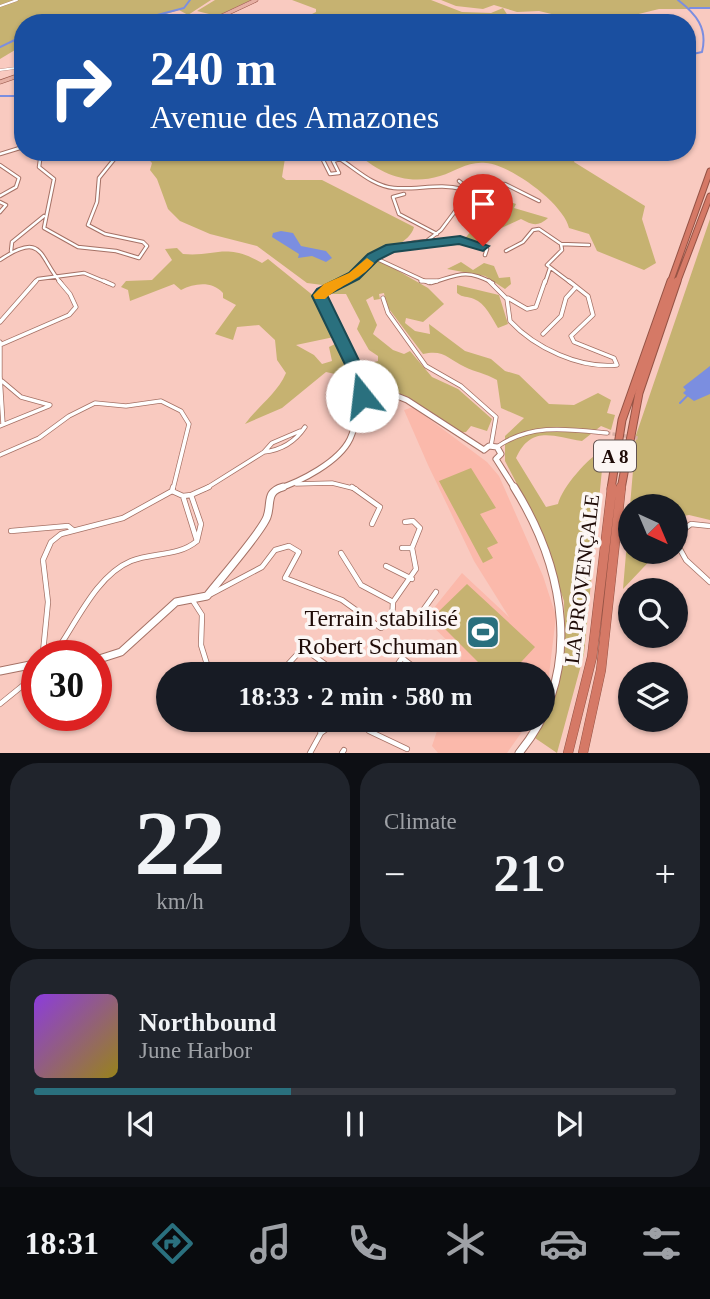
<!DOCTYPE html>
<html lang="en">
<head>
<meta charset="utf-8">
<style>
  :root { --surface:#171b24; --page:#20242c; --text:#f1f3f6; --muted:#9ea1a6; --line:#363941; --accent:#2a707e }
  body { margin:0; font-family:"Times New Roman",serif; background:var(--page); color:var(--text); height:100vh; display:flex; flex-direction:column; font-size:26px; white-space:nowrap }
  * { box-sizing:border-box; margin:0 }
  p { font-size:23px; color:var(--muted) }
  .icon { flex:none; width:38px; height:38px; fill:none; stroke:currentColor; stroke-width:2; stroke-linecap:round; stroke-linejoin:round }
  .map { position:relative; height:753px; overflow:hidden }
  .details { display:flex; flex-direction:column; gap:10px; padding:10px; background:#0d0f14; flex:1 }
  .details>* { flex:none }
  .guide { position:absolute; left:14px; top:14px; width:682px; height:147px; border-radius:28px; box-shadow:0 2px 5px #0004; background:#1a4fa0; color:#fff; overflow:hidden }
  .needle { width:46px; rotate:136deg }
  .fabs { position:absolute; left:618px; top:494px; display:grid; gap:14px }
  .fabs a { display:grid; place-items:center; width:70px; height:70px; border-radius:50%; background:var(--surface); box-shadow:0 2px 5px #0004; font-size:35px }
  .speed { position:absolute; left:21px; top:640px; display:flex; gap:14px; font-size:35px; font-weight:700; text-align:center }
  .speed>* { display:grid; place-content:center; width:91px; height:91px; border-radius:50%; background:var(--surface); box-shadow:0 2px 5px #0004; line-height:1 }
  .speed .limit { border:10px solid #d22; background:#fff; color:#111 }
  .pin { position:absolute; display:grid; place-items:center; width:60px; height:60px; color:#fff; margin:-72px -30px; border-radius:50% 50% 50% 0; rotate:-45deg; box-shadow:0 0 7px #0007 }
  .pin .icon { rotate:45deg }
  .me { position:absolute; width:77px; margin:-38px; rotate:344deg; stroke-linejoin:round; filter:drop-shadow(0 0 5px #0008) }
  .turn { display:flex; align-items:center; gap:24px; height:147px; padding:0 21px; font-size:32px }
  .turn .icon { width:91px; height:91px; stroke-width:2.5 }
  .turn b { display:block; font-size:49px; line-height:60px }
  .big { font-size:52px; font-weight:800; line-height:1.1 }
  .details .widget { flex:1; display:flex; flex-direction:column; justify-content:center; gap:10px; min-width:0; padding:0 24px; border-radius:28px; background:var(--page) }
  .details .dial { align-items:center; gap:0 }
  .dial b { font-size:91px; line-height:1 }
  .song { display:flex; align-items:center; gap:21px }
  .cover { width:84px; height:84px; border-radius:10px; background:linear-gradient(135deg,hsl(270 70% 55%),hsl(50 70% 35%)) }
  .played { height:7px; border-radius:4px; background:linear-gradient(90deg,var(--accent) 40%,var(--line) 40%) }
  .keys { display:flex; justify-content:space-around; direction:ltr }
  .heat { display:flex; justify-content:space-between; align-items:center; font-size:38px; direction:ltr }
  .details .tiles { flex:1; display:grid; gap:10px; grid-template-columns:1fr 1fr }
  .widget:last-child { grid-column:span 2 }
  .trip { position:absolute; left:156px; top:662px; width:399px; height:70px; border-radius:35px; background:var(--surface); box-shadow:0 2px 5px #0004; font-weight:800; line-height:70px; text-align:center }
  .menu { display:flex; height:112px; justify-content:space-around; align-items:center; background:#090b0e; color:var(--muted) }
  .menu .icon { width:49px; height:49px }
  .menu .selected { color:var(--accent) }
  .menu b { font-size:32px; color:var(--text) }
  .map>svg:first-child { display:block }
  .built { fill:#fbb9ab }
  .green { fill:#c6b271 }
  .water { fill:#7b8ee0 }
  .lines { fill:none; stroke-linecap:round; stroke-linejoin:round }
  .stream { stroke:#7b8ee0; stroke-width:2 }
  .street-tunnel { stroke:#d8aea4; stroke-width:3.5; stroke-dasharray:3.5 2; stroke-linecap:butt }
  .street-far3-casing { stroke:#a57165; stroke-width:2.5 }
  .street-far2-casing { stroke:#a57165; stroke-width:4.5 }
  .street-far1-casing { stroke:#a57165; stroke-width:5 }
  .street-casing { stroke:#a57165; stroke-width:6 }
  .secondary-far1-casing { stroke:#a57165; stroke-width:7 }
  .secondary-casing { stroke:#a57165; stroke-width:9 }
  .primary-casing { stroke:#955345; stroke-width:4.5 }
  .highway-far2-casing { stroke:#955345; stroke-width:7 }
  .highway-far1-casing { stroke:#955345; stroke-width:9 }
  .highway-casing { stroke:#955345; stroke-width:10 }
  .street-far3 { stroke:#fff; stroke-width:2 }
  .street-far2 { stroke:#fff; stroke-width:2.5 }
  .street-far1 { stroke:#fff; stroke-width:3.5 }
  .street { stroke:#fff; stroke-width:4.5 }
  .secondary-far1 { stroke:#fff; stroke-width:5 }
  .secondary { stroke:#fff; stroke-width:7 }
  .primary { stroke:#e6afa3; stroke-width:3.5 }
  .highway-far2 { stroke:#d57966; stroke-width:5 }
  .highway-far1 { stroke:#d57966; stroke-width:7 }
  .highway { stroke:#d57966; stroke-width:9 }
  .route { fill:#2a707e; stroke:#1b4952; stroke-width:2 }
  .slow { fill:#f59e0b }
  .labels { text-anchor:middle; stroke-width:7; stroke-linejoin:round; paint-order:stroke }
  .shield { fill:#fcf6f4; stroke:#61524f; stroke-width:2 }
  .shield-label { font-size:19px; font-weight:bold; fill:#1f0c08 }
  .street-label { font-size:21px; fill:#1f0c08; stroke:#fcf6f4 }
  .near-poi-label { font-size:24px; fill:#1f0c08; stroke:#fcf6f4; text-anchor:end }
</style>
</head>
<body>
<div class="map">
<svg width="710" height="753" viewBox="0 0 710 753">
  <rect width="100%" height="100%" fill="#f9cac0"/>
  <path class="built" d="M 413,407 L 487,462 L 499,476 L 543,576 L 556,616 L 549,675 L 543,693 L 542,674 L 456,674 L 462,655 L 425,619 L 462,573 L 509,617 L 474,561 L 428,465 L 404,410 Z
    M 441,719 L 531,719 L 507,753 L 438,753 L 432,746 Z"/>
  <path class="green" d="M 0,0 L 211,0 L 188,15 L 179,10 L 135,23 L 23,23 L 23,38 L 15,40 L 20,47 L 0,59 Z
    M 215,0 L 251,0 L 217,16 L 197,11 Z
    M 292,0 L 431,0 L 462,12 L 491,13 L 503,8 L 510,19 L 519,21 L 453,23 L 442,14 L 430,23 L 231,23 L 260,14 L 298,21 L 316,12 L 316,9 Z
    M 441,0 L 710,0 L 710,9 L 659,9 L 602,23 L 589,23 L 539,11 L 517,12 L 494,5 L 483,9 L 456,6 Z
    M 142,152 L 286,152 L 282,177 L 286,180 L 322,180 L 414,227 C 410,243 386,250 372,256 L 428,288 L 444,304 L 423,322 L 406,318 L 405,323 L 415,331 L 430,334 L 429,324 L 465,351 L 491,359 L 505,371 L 519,375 L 549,404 L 574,405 L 598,393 L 611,400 L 607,413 L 615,415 L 611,430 L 601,426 L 582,441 C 552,436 531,425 516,458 L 546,507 L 558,504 C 563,486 588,458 604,449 L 584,654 L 557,753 L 535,738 L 553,701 L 565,648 L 564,601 L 536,521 L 505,461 L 505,436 L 524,418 L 501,408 L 497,380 C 485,373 475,372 465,367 C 448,359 444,349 423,354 L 386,305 L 384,293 L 379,294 L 380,299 L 374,300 L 373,296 L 366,300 L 377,325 L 373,334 L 393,350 L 404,354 L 410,351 L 432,377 L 458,389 L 492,419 L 487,431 L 471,426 L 466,432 L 458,433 L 403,395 L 368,388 L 359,367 L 365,365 L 370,368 L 368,364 L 378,361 L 378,356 L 369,350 L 357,329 L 360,321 L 346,294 L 333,294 L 329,290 L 353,278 L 330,286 L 307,283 L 257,246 L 210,234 L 180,221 L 168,209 L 157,179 L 150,170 L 152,163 Z
    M 356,152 L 578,152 L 574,162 L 645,206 L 642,219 L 656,263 L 644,270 L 597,251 L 589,234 L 569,228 C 564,204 511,165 486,163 C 467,161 457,171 440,176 C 408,186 379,174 356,152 Z
    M 487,194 L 516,204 L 514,208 L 548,218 C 538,227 532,225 521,219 L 495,231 L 476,247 L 461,243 L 479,222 L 472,210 L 491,207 L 494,203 Z
    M 710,219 L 710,520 L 689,515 L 676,517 L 676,506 L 630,506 L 630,551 L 659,551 L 623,589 L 636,435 Z
    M 177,248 L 183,254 C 216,257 226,242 262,263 L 268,259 L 315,297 L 334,337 L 296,345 L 314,355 L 322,364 L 332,361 L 329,347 L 337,343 L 358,387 L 356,399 L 335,387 L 335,374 L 326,372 L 282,408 L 245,424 C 258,406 277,394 286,373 L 277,360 L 275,340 L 259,325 L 237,327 L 233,340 L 215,334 L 236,305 L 223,298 L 223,293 C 212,281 195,283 181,290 L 174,284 L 130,301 L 128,290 L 121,287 L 126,281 L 152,280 L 172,260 L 165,249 Z
    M 461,262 L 473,270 L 484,263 L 494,266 L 499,278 L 510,277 L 511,284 L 505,289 L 485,276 L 447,269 Z
    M 457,285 L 499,295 L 508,324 L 498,328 C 492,318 485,303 474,299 C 467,296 463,298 457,293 Z
    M 471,468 L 496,508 L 480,514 L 498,543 L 487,548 L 493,558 L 483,563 L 439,481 Z
    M 467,584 L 535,647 L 510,674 L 490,674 L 433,617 Z"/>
  <path class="water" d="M 281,231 L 293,233 L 301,246 L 326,251 L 332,258 L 326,262 L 312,256 L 298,258 L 299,254 L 272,237 L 273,233 Z
    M 710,366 L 710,394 L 694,401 L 683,393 L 686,390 L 683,387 Z"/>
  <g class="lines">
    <path class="stream" d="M 678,0 C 696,14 708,28 702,52 L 688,55
      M 690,8 L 710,8
      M 127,23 L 184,8 L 190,0
      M 0,47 L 23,36
      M 0,96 L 23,96
      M 680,403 L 688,395"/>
    <path class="street-tunnel" d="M 607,433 L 638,438"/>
    <g class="street-far3-casing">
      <path id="street-far3" d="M 0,6 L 17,0
        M 163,23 L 173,19
        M 0,70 L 23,67"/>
    </g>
    <g class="street-far2-casing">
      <path id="street-far2" d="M 52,152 L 40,160 L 39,167 L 54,179 L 44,228 L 78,247 L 116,251 L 139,258 L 147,246 L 143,242 L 105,234 L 88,225 L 97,202 L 99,178 L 120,152
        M 327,152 L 323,160 L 330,174 L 339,173 L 333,161 L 340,159 C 357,170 373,186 394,188 C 417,190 440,183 462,189 L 465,198 L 441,230 L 428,240
        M 0,154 L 23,147
        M 0,165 L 19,178 L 16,187 L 0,196
        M 459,181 L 465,186 L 463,189
        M 404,194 L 393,197 L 399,214 L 437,234
        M 0,202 L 6,205 L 0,212
        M 460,205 L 469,208 L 482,226 L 490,228 L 496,222 L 483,192 L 486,185 L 505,184 L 539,201
        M 561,244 L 589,245
        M 11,251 L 12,242 L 44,216
        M 506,251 L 523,242 L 533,230 L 539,229 L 561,244 L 562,250 L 547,265 L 571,283
        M 373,257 L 429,283
        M 0,260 C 44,230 39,258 61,283
        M 34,283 L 38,279 L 84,273 L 108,283
        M 340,283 C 354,276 362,264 375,256 C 407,238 454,235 487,249 L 485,255
        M 431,283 C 458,275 465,268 493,283
        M 545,283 L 550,268"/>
    </g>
    <g class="street-far1-casing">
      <path id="street-far1" d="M 104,281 L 113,285
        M 343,281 L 319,296 L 363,385 L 362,395
        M 421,281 L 437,281
        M 489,281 L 507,299 L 510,321 C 535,348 580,369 617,365 L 614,358 L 574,342 L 571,336 L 593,315 L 588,296 L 569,281
        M 383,298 L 388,313 L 426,366 L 461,386 L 496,417 L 491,446
        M 508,298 L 527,309 L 536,307 L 545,281
        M 0,322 L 36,281
        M 543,334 L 561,316 L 566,298 L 576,287
        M 0,342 L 0,376
        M 0,345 L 69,315 L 76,307 L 70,294 L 59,281
        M 0,376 L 3,424
        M 2,381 L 21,397 L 50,405
        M 0,426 L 49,406
        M 497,447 C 531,423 568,429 607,433
        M 264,452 L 272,443 L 300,431
        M 0,455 L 39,438 L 69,416 L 95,403 L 126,406 L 161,401 L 181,411 L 189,424 L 173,489
        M 296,484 L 332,483 L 356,489
        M 205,489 L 264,452 C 282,450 295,442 305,427"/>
    </g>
    <g class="street-casing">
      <path id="street" d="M 352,487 L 380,507 L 372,524
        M 172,491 L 173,487
        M 183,496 L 197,541
        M 11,531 L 68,526 L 73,530
        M 676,535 L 691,524 L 710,526
        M 676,542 L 686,560 L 710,582
        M 402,548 L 412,548
        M 386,566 L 412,579
        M 211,594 L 262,567 L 275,550 L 289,546 L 299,552 L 285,578 L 342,600 L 381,628 L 392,621 L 393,602 L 361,585 L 341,553
        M 193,601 L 202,615 L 201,645 L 210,674
        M 393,602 L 416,569 L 412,548 L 420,528 L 413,521 L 405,522
        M 392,621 L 411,627 L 436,592
        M 43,652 L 48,602 L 43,560 L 51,542 L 61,534 L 123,518 L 172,491 L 183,496 L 191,495
        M 53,656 C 75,626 95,576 131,561 C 153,552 178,557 197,541 L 201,524 L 191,495 L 209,487
        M 279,674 L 303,648 L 325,664
        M 391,674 L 402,658 L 423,674
        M 0,704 L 37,674
        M 361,719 L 369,731 L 407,749
        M 321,733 L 340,719
        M 310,753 L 321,733 L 314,719
        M 342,753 L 344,750"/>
    </g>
    <g class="secondary-far1-casing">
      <path id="secondary-far1" d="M 484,450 L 489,446 L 497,447 L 501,454 L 496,459
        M 496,459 L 515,489
        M 277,489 C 300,482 339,462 350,439 C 356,426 358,410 362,396 L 397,396 L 407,400 L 484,450"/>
    </g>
    <g class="secondary-casing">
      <path id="secondary" d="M 514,487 C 565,569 585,673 519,753
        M 40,656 L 46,653 L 52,656
        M 96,660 L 121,652 L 176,602 L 207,596 C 220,579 261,533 267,517 C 272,503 265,492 283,487
        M 0,671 L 35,664"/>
    </g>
    <g class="primary-casing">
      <path id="primary" d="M 207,23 L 256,0
        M 0,82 L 23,74"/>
    </g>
    <g class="highway-far2-casing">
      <path id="highway-far2" d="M 670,283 L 710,171
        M 677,283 L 710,196"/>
    </g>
    <g class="highway-far1-casing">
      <path id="highway-far1" d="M 611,489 L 622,420 L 671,281
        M 621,489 L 639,393 L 677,281"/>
    </g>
    <g class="highway-casing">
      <path id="highway" d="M 568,753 L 592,657 L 612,487
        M 583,753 L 601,670 L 621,487"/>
    </g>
    <use href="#street-far3" class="street-far3"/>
    <use href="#street-far2" class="street-far2"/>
    <use href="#street-far1" class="street-far1"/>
    <use href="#street" class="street"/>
    <use href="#secondary-far1" class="secondary-far1"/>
    <use href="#secondary" class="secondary"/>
    <use href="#primary" class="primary"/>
    <use href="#highway-far2" class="highway-far2"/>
    <use href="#highway-far1" class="highway-far1"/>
    <use href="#highway" class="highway"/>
  </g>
  <path class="route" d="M 460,236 L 489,246 L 483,251 L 459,244 L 394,252 L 378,260 L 359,279 L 327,295 L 371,385 L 368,400 L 356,400 L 355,385 L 312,296 L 317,289 L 349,273 L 368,254 L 386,245 Z"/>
  <path class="slow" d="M 367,258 L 374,263 C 360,281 341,284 325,299 L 315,299 L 313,295 L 324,284 L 349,273 Z"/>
  <defs>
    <g id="stadium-square" transform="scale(1.75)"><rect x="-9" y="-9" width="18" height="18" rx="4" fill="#2a707e" stroke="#fcf6f4"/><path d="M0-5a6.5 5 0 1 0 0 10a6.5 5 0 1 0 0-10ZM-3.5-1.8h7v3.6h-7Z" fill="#fff"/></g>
  </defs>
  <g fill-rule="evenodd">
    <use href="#stadium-square" x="483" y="632"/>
  </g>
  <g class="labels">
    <rect class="shield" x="594" y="440.5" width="42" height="31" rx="5"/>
    <g class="shield-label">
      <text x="615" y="463">A 8</text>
    </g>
    <g class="street-label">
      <text transform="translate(582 579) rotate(-83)" y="7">LA PROVENÇALE</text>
    </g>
    <g class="near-poi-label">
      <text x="458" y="626">Terrain stabilisé<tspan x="458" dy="28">Robert Schuman</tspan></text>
    </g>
  </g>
</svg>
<div class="fabs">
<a><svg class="needle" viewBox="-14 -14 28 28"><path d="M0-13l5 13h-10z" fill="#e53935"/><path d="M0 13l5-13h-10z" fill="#9ea1a6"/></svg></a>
<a><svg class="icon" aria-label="search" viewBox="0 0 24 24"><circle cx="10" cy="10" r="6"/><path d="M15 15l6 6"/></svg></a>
<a><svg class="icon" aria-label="layers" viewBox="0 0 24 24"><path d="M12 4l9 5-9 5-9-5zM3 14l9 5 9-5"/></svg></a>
</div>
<div class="speed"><div class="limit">30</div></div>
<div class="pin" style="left:483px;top:246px;background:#d93025"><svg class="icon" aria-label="arrive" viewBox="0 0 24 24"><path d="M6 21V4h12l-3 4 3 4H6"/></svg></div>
<svg class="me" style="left:362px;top:396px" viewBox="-20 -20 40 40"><circle r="19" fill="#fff"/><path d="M0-13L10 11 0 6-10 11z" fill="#2a707e"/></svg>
<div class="trip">18:33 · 2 min · 580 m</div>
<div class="guide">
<div class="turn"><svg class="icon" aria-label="right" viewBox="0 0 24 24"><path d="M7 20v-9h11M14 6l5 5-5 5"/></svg><div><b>240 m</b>Avenue des Amazones</div></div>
</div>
</div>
<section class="details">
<div class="tiles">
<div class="widget dial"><b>22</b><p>km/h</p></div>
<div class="widget"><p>Climate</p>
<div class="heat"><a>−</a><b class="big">21°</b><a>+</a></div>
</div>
<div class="widget">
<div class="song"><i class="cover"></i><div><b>Northbound</b><p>June Harbor</p></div></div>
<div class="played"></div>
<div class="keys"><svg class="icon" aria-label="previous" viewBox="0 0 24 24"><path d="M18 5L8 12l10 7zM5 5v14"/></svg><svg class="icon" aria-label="pause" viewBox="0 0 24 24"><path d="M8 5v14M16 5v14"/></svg><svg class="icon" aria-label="next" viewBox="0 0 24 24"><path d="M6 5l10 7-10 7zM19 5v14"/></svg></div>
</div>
</div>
</section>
<nav class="menu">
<b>18:31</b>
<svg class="icon selected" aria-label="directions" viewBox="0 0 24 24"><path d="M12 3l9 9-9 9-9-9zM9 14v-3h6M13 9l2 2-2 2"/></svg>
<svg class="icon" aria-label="music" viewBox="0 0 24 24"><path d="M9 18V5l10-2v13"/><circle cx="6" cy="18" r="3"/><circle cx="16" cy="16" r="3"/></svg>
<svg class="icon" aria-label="phone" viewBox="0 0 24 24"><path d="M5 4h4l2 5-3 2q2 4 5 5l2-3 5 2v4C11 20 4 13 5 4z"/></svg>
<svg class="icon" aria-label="climate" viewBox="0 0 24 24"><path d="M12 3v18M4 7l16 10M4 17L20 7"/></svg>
<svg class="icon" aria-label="car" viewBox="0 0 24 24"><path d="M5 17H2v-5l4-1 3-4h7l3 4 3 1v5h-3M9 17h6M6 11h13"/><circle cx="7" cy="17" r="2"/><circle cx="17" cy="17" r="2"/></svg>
<svg class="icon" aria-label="filters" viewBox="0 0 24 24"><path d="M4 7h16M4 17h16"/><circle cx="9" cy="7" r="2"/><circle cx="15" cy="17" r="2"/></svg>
</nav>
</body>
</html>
